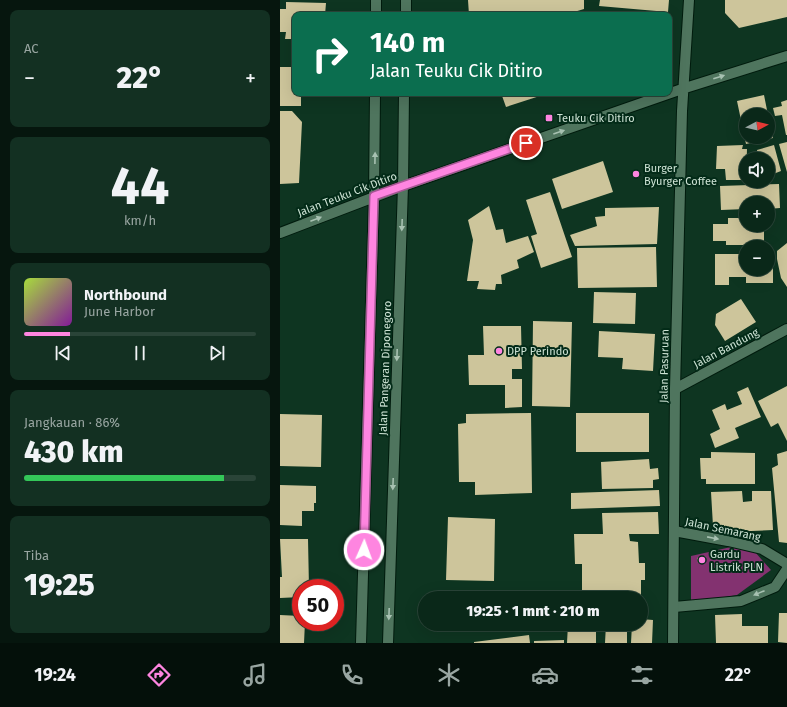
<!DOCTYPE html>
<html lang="id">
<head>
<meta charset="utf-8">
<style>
  :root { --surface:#0a2819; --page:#133022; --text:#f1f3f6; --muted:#99a6a2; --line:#2a4438; --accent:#fe85e0 }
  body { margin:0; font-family:"Fira Sans",sans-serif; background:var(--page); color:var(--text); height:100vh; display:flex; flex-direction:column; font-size:15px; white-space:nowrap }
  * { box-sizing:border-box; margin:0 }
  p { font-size:13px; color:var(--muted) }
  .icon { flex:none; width:22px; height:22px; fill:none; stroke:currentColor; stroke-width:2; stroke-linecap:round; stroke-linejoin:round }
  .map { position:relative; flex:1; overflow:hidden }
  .sheet { display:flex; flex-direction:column; gap:10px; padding:10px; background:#06160e; width:280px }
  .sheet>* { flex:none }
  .top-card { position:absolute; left:12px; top:12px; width:380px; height:84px; border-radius:8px; box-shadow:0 4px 16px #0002,0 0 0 1px var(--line); background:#0b6e4f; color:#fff; overflow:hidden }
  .needle { width:26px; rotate:83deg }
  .fabs { position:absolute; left:459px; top:108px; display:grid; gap:8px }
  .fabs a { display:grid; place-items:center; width:36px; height:36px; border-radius:50%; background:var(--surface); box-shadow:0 4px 16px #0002,0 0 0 1px var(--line); font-size:20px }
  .speed { position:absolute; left:12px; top:579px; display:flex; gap:8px; font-size:20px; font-weight:700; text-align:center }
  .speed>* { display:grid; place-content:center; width:52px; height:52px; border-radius:50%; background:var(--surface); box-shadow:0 4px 16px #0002,0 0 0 1px var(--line); line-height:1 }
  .speed .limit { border:6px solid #d22; background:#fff; color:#111 }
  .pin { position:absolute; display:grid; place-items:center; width:34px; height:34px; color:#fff; margin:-17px; border:2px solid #fff; border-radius:50%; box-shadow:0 1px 4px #0007 }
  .me { position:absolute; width:44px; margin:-22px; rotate:2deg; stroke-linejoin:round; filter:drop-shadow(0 0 3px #0008) }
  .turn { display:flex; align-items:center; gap:14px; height:84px; padding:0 12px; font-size:18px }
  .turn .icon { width:52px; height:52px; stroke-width:2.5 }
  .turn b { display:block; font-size:28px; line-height:34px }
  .big { font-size:30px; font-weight:800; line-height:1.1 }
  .sheet .card { flex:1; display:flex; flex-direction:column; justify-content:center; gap:6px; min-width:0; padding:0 14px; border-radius:8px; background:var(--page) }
  .sheet .dial { align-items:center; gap:0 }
  .dial b { font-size:52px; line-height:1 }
  .song { display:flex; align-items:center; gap:12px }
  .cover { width:48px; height:48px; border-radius:6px; background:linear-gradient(135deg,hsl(80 70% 55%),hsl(290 70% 35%)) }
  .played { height:4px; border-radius:2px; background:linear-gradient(90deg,var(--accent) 20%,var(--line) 20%) }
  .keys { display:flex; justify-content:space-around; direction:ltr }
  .heat { display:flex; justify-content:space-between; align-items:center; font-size:22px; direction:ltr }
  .charge { height:6px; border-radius:3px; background:linear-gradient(90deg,#34c759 86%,var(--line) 0) }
  .trip { position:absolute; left:138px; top:591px; width:230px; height:40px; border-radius:20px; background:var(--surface); box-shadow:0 4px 16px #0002,0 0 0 1px var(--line); font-weight:800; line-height:40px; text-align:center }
  .dock { display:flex; height:64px; justify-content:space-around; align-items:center; background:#04100a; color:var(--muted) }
  .dock .icon { width:28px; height:28px }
  .dock .current { color:var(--accent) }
  .dock b { font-size:18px; color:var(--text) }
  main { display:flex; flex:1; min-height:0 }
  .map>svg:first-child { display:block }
  .green { fill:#833270 }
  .building { fill:#cdc59b }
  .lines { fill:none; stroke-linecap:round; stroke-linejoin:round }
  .street-casing { stroke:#001b0d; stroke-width:12 }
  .secondary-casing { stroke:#001b0d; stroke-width:12 }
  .street { stroke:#4f755e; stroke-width:10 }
  .secondary { stroke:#4f755e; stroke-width:10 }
  .oneway { fill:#a7c1b1 }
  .route-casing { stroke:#a55692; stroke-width:10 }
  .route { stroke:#fe85e0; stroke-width:7 }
  .poi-dot { fill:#fe85e0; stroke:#032b18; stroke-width:1.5 }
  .labels { text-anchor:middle; stroke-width:4; stroke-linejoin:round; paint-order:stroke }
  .poi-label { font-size:11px; fill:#cde2d4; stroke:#032b18; text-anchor:start }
  .street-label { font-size:11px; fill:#cde2d4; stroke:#032b18 }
</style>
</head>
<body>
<main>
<section class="sheet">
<div class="card"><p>AC</p>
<div class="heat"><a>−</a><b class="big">22°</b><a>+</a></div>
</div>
<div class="card dial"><b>44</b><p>km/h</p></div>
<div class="card">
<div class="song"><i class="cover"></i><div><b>Northbound</b><p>June Harbor</p></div></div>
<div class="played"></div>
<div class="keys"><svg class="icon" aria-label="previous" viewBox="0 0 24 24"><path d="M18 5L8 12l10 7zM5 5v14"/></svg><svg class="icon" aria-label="pause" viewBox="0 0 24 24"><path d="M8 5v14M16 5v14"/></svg><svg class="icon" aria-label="next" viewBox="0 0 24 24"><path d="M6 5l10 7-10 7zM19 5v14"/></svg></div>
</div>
<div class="card"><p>Jangkauan · 86%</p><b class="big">430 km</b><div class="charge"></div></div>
<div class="card"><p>Tiba</p><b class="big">19:25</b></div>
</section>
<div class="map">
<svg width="507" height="643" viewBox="0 0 507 643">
  <rect width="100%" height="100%" fill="#0e3521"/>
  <path class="green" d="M 451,547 L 475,552 L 491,570 L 457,595 L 411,603 L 411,556 Z"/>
  <path class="building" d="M 188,0 L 304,0 L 304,9 L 284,15 L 189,15 Z
    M 320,0 L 389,0 L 388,12 L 319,6 Z
    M 445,0 L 507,0 L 507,17 L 459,28 L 445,13 Z
    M 6,2 L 46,3 L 45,15 L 15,15 L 15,39 L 5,39 L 6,32 L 0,32 L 0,9 L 6,9 Z
    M 343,12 L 366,14 L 366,15 L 344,15 Z
    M 0,67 L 15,67 L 15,93 L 21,93 L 21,106 L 0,106 Z
    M 221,93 L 269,93 L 226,107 Z
    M 484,95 L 488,115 L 466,115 L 466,137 L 488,137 L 489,116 L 493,138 L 466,144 L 457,101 Z
    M 507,100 L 507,135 L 506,135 L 502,115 L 495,116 L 493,108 L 502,106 L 501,102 Z
    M 0,111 L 12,111 L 22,122 L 19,183 L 0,184 Z
    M 507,142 L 507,172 L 499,144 Z
    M 463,145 L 462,149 L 467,149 L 466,180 L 446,180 L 445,169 L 436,169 L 437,146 Z
    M 494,145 L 501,171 L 488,176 L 488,159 L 471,158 L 478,157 L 477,150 Z
    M 323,161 L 333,192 L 282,209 L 272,179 Z
    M 499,184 L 500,208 L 488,209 L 488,203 L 466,203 L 466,209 L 441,210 L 440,186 Z
    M 270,192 L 292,257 L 261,268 L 251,236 L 257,234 L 246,200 Z
    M 209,206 L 216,230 L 223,229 L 226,243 L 248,236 L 254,252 L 237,260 L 239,268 L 221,275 L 222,284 L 216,284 L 215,290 L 197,289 L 199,281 L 187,281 L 193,240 L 188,220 Z
    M 379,207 L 377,244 L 295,246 L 290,235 L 317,226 L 315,217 L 325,216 L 325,208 Z
    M 448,218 L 466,218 L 466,225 L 484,225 L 484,245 L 446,245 L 446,241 L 433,241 L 433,224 L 448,224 Z
    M 507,243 L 507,287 L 501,278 L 497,259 L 497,251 Z
    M 376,247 L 377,287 L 298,288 L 297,248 Z
    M 435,254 L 466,254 L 466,269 L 488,269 L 488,254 L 493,254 L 493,283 L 466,283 L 466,277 L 449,277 L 449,285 L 435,285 Z
    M 314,292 L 356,293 L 355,324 L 313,323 Z
    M 461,299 L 476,322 L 445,341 L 435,325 L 436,314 Z
    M 253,321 L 292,322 L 290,407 L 252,406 Z
    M 203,326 L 241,326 L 242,369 L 232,369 L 232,379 L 242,379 L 242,407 L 225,408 L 225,385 L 189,385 L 188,355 L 204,355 Z
    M 319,331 L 375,334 L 373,371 L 342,369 L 343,358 L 318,357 Z
    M 507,386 L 507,441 L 498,423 L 491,427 L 478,401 Z
    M 468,387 L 481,417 L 455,428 L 459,438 L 435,448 L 430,434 L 440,429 L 432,410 L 445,404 L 447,410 L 462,404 L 457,392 Z
    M 251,413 L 252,493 L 195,495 L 195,482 L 179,482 L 178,424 L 186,423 L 186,414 Z
    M 296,413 L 369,413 L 369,452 L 296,452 Z
    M 0,414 L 42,415 L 41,467 L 0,466 Z
    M 507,451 L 507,543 L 499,542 L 492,468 L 498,465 L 497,454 Z
    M 431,452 L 475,453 L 475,484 L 426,484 L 426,479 L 421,479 L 420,458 L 431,458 Z
    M 369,459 L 370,469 L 378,468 L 379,479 L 373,480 L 373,488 L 322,489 L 321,462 Z
    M 0,485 L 36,486 L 36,503 L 34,503 L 34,511 L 22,511 L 22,526 L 0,525 Z
    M 379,490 L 380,506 L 291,509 L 291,493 Z
    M 462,491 L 463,502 L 472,501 L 472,491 L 491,491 L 493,530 L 445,532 L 444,525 L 433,526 L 431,492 Z
    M 378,512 L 379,534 L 349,534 L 350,541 L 358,542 L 359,563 L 365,563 L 365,580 L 361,580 L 361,598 L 302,598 L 302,564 L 295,564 L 294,534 L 323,534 L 322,513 Z
    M 168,517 L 215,519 L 214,581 L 166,580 Z
    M 0,539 L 28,539 L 29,588 L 21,588 L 21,597 L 0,598 L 0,577 L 2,577 Z
    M 425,556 L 426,561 L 418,563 L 417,558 Z
    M 499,613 L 507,613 L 507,643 L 498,642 Z
    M 462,614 L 462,626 L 488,626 L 488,643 L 436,643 L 435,615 Z
    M 0,615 L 21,616 L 21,622 L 25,622 L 24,643 L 0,643 Z
    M 361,619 L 373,620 L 372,643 L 351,643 L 352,624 L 361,624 Z
    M 288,624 L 316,624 L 316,643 L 287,643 Z
    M 326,624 L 347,624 L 347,643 L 325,643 Z
    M 249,635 L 250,643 L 194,643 L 194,642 Z
    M 284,640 L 284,643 L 254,643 L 254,641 Z"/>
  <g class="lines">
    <g class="street-casing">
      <path id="street" d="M 395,389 L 507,329
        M 394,531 L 448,541 L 482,549 L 507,564
        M 394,607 L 461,601 L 495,587 L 507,569"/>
    </g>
    <g class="secondary-casing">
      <path id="secondary" d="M 96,15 L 96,0
        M 126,15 L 126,0
        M 0,233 L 123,186 L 402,89 L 507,56
        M 81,643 L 94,197 L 95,93
        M 108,643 L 123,186 L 124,93
        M 393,643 L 395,389 L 402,111 L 409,0"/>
    </g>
    <use href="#street" class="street"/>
    <use href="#secondary" class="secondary"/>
  </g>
  <defs><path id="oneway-solid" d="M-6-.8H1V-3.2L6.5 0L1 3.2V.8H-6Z"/></defs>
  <g class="oneway">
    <use href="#oneway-solid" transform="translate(439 77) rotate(-18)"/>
    <use href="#oneway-solid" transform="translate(279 132) rotate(-19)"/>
    <use href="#oneway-solid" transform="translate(95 158) rotate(-89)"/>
    <use href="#oneway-solid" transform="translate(36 219) rotate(-21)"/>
    <use href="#oneway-solid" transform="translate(122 225) rotate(92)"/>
    <use href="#oneway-solid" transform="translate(117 355) rotate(92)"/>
    <use href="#oneway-solid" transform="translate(113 484) rotate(92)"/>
    <use href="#oneway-solid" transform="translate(433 538) rotate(11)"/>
    <use href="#oneway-solid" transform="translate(479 593) rotate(158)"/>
    <use href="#oneway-solid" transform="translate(109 614) rotate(92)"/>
  </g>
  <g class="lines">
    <g class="route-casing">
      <path id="route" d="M 84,550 L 94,196 L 246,143"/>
    </g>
    <use href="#route" class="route"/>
  </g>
  <g class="poi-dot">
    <rect x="265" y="114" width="8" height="8" rx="2"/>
    <circle cx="356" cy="174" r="4"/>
    <circle cx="219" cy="351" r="4"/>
    <circle cx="422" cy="560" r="4"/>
  </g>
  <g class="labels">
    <g class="poi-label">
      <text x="277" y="122">Teuku Cik Ditiro</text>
      <text x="364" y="172">Burger<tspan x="364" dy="13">Byurger Coffee</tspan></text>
      <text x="227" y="355">DPP Perindo</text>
      <text x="430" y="558">Gardu<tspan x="430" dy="13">Listrik PLN</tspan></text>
    </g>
    <g class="street-label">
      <text transform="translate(67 194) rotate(-21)" y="4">Jalan Teuku Cik Ditiro</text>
      <text transform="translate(446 348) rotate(-28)" y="4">Jalan Bandung</text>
      <text transform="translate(384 366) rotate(-89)" y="4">Jalan Pasuruan</text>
      <text transform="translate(105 368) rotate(-88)" y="4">Jalan Pangeran Diponegoro</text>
      <text transform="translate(443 529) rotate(12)" y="4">Jalan Semarang</text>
    </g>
  </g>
</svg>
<div class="fabs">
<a><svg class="needle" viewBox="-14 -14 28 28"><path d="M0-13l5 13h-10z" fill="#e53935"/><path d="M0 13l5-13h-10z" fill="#99a6a2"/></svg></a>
<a><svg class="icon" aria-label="sound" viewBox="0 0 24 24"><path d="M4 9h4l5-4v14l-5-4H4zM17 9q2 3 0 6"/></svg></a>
<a>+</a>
<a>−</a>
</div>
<div class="speed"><div class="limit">50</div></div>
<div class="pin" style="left:246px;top:143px;background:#d93025"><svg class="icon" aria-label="arrive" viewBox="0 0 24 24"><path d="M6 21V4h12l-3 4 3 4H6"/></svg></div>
<svg class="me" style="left:84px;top:550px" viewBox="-20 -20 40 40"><circle r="17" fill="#fe85e0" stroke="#fff" stroke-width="3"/><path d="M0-11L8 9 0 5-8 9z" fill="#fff"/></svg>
<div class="trip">19:25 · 1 mnt · 210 m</div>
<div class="top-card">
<div class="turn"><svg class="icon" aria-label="right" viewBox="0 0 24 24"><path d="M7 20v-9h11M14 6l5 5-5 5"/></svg><div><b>140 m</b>Jalan Teuku Cik Ditiro</div></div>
</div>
</div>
</main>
<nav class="dock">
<b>19:24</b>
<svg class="icon current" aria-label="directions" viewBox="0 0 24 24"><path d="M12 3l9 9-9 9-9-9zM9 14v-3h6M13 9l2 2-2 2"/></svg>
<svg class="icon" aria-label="music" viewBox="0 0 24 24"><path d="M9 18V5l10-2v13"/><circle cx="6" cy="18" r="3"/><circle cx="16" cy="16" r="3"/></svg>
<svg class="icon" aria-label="phone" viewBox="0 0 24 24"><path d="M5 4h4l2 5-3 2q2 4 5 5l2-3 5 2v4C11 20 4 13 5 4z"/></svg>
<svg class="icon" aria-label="climate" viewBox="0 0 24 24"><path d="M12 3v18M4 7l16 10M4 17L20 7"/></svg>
<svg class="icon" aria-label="car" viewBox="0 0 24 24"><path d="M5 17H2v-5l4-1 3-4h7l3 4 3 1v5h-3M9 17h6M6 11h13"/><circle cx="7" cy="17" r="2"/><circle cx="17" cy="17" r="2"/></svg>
<svg class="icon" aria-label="filters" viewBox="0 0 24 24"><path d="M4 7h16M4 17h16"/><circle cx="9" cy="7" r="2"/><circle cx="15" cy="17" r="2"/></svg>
<b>22°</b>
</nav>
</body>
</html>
